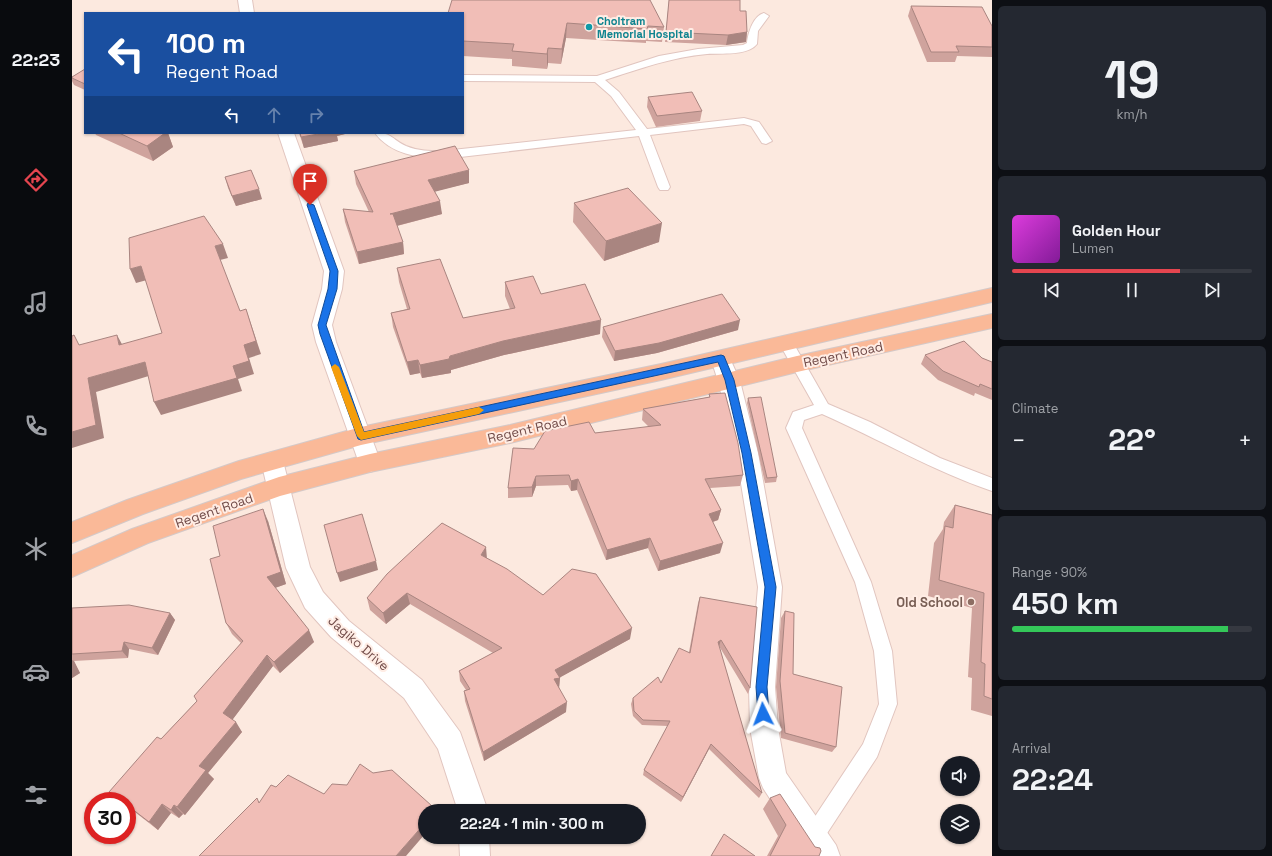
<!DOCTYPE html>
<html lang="en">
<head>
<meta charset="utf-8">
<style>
  :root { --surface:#171b24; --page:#242831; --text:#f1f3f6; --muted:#9ea1a6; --line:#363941; --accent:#e5454f }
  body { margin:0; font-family:"Space Grotesk",sans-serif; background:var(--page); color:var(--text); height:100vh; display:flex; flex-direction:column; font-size:15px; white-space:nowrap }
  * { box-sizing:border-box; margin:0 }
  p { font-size:13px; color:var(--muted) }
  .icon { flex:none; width:22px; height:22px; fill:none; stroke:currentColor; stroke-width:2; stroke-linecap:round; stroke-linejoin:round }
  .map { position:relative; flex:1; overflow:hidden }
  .details { display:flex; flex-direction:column; gap:6px; padding:6px; background:#0d0f14; width:280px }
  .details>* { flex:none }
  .guide { position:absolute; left:12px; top:12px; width:380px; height:122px; border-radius:0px; box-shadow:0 1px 3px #0004; background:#1a4fa0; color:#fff; overflow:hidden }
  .buttons { position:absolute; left:868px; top:756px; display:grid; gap:8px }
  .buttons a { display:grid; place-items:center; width:40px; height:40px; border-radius:50%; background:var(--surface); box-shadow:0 1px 3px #0004; font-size:20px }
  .speed { position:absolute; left:12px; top:792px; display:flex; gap:8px; font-size:20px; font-weight:700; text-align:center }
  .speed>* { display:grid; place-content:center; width:52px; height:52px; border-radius:50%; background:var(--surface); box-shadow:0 1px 3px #0004; line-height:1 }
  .speed .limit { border:6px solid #d22; background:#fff; color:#111 }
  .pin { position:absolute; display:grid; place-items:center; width:34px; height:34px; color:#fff; margin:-41px -17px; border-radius:50% 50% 50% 0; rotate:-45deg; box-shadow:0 0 4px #0007 }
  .pin .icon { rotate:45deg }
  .me { position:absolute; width:44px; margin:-22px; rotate:357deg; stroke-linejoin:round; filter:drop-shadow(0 0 3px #0008) }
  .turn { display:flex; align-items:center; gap:14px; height:84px; padding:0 16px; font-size:18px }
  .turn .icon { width:52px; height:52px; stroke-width:2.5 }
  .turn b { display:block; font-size:28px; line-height:34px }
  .lanes { display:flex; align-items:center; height:38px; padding:0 16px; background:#0003; justify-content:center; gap:20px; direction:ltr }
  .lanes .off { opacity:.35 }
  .big { font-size:30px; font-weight:600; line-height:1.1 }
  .details .card { flex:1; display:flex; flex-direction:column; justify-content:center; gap:6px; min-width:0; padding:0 14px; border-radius:6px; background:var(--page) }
  .details .dial { align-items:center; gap:0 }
  .dial b { font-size:52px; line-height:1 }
  .song { display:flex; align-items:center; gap:12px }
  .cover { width:48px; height:48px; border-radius:6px; background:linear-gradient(135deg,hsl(300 70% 55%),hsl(290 70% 35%)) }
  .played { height:4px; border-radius:2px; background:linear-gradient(90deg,var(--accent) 70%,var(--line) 70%) }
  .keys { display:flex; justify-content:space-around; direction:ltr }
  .heat { display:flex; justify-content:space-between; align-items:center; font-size:22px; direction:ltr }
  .charge { height:6px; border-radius:3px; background:linear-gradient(90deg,#34c759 90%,var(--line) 0) }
  .trip { position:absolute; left:346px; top:804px; width:228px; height:40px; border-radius:20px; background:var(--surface); box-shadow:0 1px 3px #0004; font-weight:600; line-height:40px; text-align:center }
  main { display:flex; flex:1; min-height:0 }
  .dock { display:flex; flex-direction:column; width:72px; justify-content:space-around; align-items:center; background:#090b0e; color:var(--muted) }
  .dock .icon { width:28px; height:28px }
  .dock .current { color:var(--accent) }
  .dock b { font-size:18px; color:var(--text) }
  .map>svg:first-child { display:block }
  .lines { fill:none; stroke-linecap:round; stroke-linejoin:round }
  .service-casing { stroke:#e1c5bf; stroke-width:2 }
  .minor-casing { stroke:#e1c5bf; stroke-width:2 }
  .primary-casing { stroke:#d4c9c8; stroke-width:2 }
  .service { fill:#fff; fill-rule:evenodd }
  .minor { fill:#fff; fill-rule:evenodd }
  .primary { fill:#fab998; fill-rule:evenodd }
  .wall { fill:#cfa39d }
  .shaded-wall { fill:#a98580 }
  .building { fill:#f1beb7; stroke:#a98580 }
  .route { fill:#1a73e8; stroke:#114b97 }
  .slow { fill:#f59e0b }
  .culture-dot { fill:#0f9aa8; stroke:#ffede5; stroke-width:1.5 }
  .education-dot { fill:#8d6e63; stroke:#ffede5; stroke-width:1.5 }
  .labels { text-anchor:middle; stroke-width:4; stroke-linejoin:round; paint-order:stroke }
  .far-culture-label { font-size:11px; font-weight:bold; fill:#0d838f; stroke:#ffede5; text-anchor:start }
  .street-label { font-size:13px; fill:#714b48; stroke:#ffede5 }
  .education-label { font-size:13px; font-weight:bold; fill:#785e54; stroke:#ffede5; text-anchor:end }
</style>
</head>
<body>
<main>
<nav class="dock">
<b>22:23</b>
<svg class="icon current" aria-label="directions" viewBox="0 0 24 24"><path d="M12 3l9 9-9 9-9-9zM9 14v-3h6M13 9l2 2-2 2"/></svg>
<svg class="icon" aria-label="music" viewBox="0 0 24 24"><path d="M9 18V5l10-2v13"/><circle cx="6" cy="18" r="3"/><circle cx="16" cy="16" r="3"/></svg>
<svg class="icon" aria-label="phone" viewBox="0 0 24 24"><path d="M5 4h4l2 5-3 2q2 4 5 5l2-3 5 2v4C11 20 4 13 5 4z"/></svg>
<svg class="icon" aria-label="climate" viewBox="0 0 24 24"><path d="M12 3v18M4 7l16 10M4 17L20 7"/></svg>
<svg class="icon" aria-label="car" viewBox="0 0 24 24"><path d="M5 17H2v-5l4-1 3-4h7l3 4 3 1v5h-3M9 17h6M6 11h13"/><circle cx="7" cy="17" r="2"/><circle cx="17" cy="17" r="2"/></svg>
<svg class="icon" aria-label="filters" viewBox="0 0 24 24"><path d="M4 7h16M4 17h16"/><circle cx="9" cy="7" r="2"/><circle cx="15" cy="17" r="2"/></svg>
</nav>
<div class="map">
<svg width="920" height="856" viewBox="0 0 920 856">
  <rect width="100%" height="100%" fill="#fce9df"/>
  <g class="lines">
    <g class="service-casing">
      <path id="service" d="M 692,13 L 697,16 L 686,31 L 685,44 C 676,56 649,53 635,54 C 600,57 567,69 533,80 L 547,92 L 575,129 L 672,118 L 687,122 L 700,141 L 694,144 L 690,143 L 679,126 L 672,124 L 578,135 L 598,187 L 596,190 L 588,190 L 586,187 L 567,136 L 371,159 C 347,158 318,154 303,133 C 321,133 319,139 334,146 C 346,151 358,151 371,151 L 564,130 L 539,96 L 523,82 L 391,81 L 391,75 L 525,76 L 587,56 L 626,49 L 671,45 L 675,43 C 676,33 681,16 692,13 Z
        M 714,338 L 719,339 L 756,404 L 798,422 L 868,458 L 920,478 L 920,491 C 861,471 807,439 750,414 L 732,420 L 730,428 L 799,582 L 820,651 L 825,704 L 805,757 L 748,844 L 741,847 L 734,844 L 731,837 L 734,830 L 791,744 L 807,704 L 802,651 L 783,582 L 714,428 L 721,412 L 742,405 L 707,343 L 709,339 Z"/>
    </g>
    <g class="minor-casing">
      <path id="minor" d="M 166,0 L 180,0 L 182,13 L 168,13 Z
        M 206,133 L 222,133 L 272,271 L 270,289 L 260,325 L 264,342 L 309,463 L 306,469 L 298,472 L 290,469 L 287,463 L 244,342 L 240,325 L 250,289 L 252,271 Z
        M 649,351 L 656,354 L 668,381 L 686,453 L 710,587 L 703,687 L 706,728 L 714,773 L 764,845 L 768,856 L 735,856 L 691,788 L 687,778 L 678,728 L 677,687 L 686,587 L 664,453 L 646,381 L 639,359 L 642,354 Z
        M 200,452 L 208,455 L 211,461 L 238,567 L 251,592 L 277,621 L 350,680 L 388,732 L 416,811 L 386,811 L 366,749 L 332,698 L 259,637 L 233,608 L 214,568 L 189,461 L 192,455 Z
        M 387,837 L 417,837 L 418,856 L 388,856 Z"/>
    </g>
    <g class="primary-casing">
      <path id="primary" d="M 920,288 L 920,302 L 589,380 L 289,445 L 169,479 L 71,514 L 0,543 L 0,522 L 55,500 L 167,461 L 289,427 L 589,364 Z
        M 920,314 L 920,328 L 725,372 L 438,443 L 298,472 L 208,496 L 76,543 L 0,577 L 0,555 L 60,529 L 207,477 L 298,454 L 438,425 L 725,356 Z"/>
    </g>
    <use href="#service" class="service"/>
    <use href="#minor" class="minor"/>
    <use href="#primary" class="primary"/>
  </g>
  <path class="wall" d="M 597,0 L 668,11 L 675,32 L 674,42 L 654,45 L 593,42 Z
    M 839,6 L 920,26 L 920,57 L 885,56 L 883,62 L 855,62 L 836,16 Z
    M 391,13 L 592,27 L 590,42 L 574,41 L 574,43 L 494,38 L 489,64 L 476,63 L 475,69 L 440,66 L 440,59 L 391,56 Z
    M 13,69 L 13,90 L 2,85 L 0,81 L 0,77 Z
    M 576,97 L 630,111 L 628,121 L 584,127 L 575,107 Z
    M 23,133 L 96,133 L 101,147 L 81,161 L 24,135 Z
    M 227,133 L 272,133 L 273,134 L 265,136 L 266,141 L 232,148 Z
    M 282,171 L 397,183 L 363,191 L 370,214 L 325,226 L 331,242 L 332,254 L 287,264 L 273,222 L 271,209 L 297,212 L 284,184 Z
    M 153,177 L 190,199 L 164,206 L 156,188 Z
    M 502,203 L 587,242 L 532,261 L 501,222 Z
    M 325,268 L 391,318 L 438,309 L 433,296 L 433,282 L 469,294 L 528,334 L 432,355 L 379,370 L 379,373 L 350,378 L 348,373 L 338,375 L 321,327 L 319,313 L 335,309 L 327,282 Z
    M 531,327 L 666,330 L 585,353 L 542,361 L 530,337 Z
    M 853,355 L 910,358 L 920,362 L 920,400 L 903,393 L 902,396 L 866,380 L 849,364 Z
    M 637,394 L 671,475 L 668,486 L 638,488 L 649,510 L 646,520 L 641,522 L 648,553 L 586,571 L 576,548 L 534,560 L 505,490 L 499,491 L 496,485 L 464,486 L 460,497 L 436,498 L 436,488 L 462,449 L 523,433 L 577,427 L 570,420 L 571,409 L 637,397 Z
    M 676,398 L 705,477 L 704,482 L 693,483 L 675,403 Z
    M 883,505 L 920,515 L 920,716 L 899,710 L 900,678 L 896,677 L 900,608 L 856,596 L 862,543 L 871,529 L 872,522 Z
    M 196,521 L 214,584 L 203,588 L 242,642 L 208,673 L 201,666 L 160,720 L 170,732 L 136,773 L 142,779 L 113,815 L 111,814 L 107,818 L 99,813 L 86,830 L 55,806 L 55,801 L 48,801 L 37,792 L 89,739 L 125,701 L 169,643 L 160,634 L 154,623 L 148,556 Z
    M 415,558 L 471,595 L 558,639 L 488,677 L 487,688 L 494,712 L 412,761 L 393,701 L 392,691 L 394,690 L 388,681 L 387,671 L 421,653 L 338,604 L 314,624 L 298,610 L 295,598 Z
    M 628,597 L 678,688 L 676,694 L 647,646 L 690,793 L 687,798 L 637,749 L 609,802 L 571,775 L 572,770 L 596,726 L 570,725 L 561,716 L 559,704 L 561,698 L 589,683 L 617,652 L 626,603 Z
    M 0,608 L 98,613 L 103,620 L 86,655 L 57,649 L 56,658 L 2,661 L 8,673 L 0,678 Z
    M 713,611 L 721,674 L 764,747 L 760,752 L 709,738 L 704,687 L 709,618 Z
    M 698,798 L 747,856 L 695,856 L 706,836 L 691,809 Z"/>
  <path class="shaded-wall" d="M 495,23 L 494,38 L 489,64 L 490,49 Z
    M 675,32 L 674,42 L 654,45 L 656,35 Z
    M 476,48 L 476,63 L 475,69 L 475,54 Z
    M 84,133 L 96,133 L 101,147 L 81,161 L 75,146 Z
    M 252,133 L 272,133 L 273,134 L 265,136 L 266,141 L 232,148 L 229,137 Z
    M 397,170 L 397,183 L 358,193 L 356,180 Z
    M 187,189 L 190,199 L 164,206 L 160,196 Z
    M 368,201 L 370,214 L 320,227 L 318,214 Z
    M 590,223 L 587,242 L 532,261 L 534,241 Z
    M 331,242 L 332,254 L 287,264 L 285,252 Z
    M 151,244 L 156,258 L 148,260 L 143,246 Z
    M 69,266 L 75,280 L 64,283 L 58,269 Z
    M 174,309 L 189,354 L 177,358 L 182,374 L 166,379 L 170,391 L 89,415 L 82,402 L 161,366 Z
    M 529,320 L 528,334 L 432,355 L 379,370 L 379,373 L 350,378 L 348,365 L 431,341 Z
    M 668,320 L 666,330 L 585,353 L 542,361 L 543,351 Z
    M 45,335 L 52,348 L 47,345 Z
    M 346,360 L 348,373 L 338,375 L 335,362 Z
    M 73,362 L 80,375 L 24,392 L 32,438 L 0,448 L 0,432 L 16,378 Z
    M 464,476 L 464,486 L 460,497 L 460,487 Z
    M 506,479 L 505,490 L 499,491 L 499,481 Z
    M 191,509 L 196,521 L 214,584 L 200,589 L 195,577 Z
    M 649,510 L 646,520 L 634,524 L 637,514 Z
    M 578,538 L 576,548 L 534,560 L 535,550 Z
    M 651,543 L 648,553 L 586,571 L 588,561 Z
    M 414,547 L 415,559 L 409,555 Z
    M 304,561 L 306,570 L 268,582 L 265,573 Z
    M 335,593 L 338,604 L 314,624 L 311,613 Z
    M 98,613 L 103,620 L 86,655 L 80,648 Z
    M 560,628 L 558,639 L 487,678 L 488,678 L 487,688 L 481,690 L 483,670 Z
    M 237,630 L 242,642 L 208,673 L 202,662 Z
    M 649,640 L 647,646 L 643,647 L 646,642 Z
    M 52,642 L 57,649 L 56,658 L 50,651 Z
    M 195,655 L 201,666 L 158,723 L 151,713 Z
    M 0,660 L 2,661 L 8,673 L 0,678 Z
    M 495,702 L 494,712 L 412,761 L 411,752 Z
    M 164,722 L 170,732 L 136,773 L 142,779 L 113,815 L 105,807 L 127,766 Z
    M 639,744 L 637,749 L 609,802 L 611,797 Z
    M 90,804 L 99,813 L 86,830 L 77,822 Z
    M 102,805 L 111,814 L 107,818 L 99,810 Z
    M 360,806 L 362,811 L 359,811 Z
    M 353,823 L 353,834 L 334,856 L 324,856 Z"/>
  <path class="building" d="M 380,0 L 578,0 L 592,27 L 576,26 L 575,29 L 495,23 L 490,49 L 476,48 L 475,54 L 440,51 L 442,44 L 391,41 L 391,13 L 376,13 Z
    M 597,0 L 668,0 L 668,11 L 674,11 L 675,32 L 656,35 L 594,32 Z
    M 839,6 L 910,7 L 920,26 L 920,47 L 884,46 L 887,52 L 859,52 Z
    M 13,69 L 13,84 L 0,78 L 0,77 Z
    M 620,92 L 630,111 L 585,116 L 576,97 Z
    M 47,133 L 93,133 L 75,146 Z
    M 228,133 L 252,133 L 229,137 Z
    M 383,146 L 397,170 L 356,180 L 368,201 L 318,214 L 321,214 L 331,242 L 285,252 L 271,209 L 301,212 L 282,171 Z
    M 179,170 L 187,189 L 160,196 L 153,177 Z
    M 556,188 L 590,223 L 534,241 L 502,203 Z
    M 132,216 L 151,244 L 143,246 L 168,311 L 174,309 L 184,341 L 172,345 L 177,361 L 161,366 L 165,378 L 82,402 L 73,362 L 16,378 L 24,425 L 0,432 L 0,336 L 2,335 L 7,345 L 45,335 L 47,345 L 90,333 L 69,266 L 58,269 L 57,238 Z
    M 368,259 L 391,318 L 443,308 L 433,282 L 461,276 L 469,294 L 513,284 L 529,320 L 431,341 L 378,356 L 377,359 L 348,365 L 346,360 L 335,362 L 319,313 L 338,309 L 325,268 Z
    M 650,294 L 668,320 L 587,343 L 543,351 L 531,327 Z
    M 892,341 L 910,358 L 920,362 L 920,389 L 908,384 L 907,387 L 871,371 L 853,355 Z
    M 653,393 L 666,443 L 671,475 L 633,479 L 649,510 L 637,514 L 651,543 L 588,561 L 578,538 L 535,550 L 506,479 L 499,481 L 497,475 L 464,476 L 460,487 L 436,488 L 441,448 L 462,449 L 473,431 L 517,422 L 523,433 L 589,425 L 571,409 L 638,397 L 637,394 Z
    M 689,397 L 705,477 L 695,478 L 676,398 Z
    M 883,505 L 920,515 L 920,699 L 912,696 L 913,664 L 909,662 L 912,593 L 867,580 L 873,526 L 881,528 Z
    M 191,509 L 209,572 L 195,577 L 237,630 L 202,662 L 195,655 L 151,713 L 164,722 L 127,766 L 134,770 L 105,807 L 102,805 L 99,810 L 90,804 L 77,822 L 55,805 L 55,801 L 49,801 L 37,792 L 85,737 L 89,739 L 125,701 L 122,696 L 171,641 L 154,623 L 138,559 L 148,556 L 141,526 Z
    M 290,514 L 304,561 L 265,573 L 252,525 Z
    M 370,523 L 414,547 L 409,555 L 435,569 L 471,595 L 500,569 L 524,574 L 560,628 L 483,670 L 488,678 L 482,679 L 495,702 L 411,752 L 392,691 L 398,689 L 387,671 L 430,648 L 335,593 L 311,613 L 295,598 L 315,574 Z
    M 628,597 L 685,607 L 678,688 L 649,640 L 646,642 L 690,793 L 639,744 L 611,797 L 572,770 L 598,721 L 571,720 L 562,711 L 561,698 L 586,677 L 589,683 L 607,648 L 618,653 Z
    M 57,605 L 98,613 L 80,648 L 52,642 L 50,651 L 0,654 L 0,608 Z
    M 713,611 L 722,613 L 721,674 L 770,687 L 764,747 L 713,733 L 708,681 Z
    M 288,764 L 301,773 L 320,770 L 360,806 L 359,811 L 353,811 L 353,823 L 324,856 L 127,856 L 185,798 L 187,803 L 199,785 L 204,787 L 216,775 L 252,794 L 260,784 L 275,785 Z
    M 708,794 L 743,847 L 748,848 L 749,851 L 747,856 L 698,856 L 714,825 L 698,798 Z
    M 652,834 L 683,856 L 639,856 Z"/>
  <path class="route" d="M 236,203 L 242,205 L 266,271 L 265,289 L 254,325 L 292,432 L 649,355 L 652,356 L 662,380 L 679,453 L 704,587 L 695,687 L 697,714 L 695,718 L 691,720 L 687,718 L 686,714 L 684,687 L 693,587 L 670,453 L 653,380 L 646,362 L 289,440 L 286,439 L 248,334 L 246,325 L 256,289 L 258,271 L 235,205 Z"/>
  <path class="slow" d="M 263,364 L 267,367 L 292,432 L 407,407 L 412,410 L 407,414 L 289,440 L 285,436 L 259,367 Z"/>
  <circle class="culture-dot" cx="517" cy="27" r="4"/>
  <circle class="education-dot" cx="899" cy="602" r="4"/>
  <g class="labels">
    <g class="far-culture-label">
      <text x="525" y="25">Choitram<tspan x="525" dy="13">Memorial Hospital</tspan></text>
    </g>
    <g class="street-label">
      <text transform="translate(771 354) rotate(-12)" y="5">Regent Road</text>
      <text transform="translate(455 429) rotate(-13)" y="5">Regent Road</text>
      <text transform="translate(142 510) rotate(-19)" y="5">Regent Road</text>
      <text transform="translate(287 643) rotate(41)" y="5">Jagiko Drive</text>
    </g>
    <g class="education-label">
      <text x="891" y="607">Old School</text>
    </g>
  </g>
</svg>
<div class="buttons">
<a><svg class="icon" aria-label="sound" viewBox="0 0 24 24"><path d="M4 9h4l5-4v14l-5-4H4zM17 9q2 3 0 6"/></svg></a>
<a><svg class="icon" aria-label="layers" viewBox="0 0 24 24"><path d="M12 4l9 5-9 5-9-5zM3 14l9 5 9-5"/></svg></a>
</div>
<div class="speed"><div class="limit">30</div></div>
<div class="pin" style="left:238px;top:205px;background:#d93025"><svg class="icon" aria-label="arrive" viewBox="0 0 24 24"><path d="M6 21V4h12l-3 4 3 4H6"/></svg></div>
<svg class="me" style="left:691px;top:714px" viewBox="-20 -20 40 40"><path d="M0-17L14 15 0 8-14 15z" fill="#1a73e8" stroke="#fff" stroke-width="4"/></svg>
<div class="trip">22:24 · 1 min · 300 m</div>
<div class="guide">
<div class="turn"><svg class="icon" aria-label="left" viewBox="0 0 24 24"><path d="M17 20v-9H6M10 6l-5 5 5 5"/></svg><div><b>100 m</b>Regent Road</div></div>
<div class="lanes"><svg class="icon" aria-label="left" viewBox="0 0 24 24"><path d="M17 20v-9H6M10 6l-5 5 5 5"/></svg><svg class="icon off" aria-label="ahead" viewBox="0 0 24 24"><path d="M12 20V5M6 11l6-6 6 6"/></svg><svg class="icon off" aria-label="right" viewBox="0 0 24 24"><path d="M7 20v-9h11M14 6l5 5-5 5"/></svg></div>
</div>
</div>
<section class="details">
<div class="card dial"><b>19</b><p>km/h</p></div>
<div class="card">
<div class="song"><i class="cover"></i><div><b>Golden Hour</b><p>Lumen</p></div></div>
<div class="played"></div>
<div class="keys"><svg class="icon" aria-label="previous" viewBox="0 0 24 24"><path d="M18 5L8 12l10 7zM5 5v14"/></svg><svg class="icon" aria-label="pause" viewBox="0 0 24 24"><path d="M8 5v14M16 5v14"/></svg><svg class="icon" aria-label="next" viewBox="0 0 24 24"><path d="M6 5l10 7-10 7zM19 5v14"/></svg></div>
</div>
<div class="card"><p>Climate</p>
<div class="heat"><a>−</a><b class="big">22°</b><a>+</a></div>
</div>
<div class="card"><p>Range · 90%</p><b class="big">450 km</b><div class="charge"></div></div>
<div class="card"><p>Arrival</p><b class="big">22:24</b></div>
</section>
</main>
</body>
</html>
